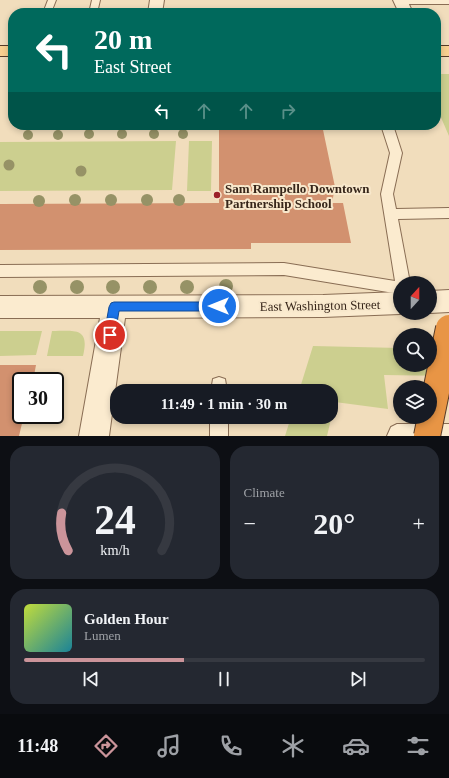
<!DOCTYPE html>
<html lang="en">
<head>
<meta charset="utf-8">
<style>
  :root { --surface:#171b24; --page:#242831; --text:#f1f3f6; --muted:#9ea1a6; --line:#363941; --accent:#cb949a }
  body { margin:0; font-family:Georgia,serif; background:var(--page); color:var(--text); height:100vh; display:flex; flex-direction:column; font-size:15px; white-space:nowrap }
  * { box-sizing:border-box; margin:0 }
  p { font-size:13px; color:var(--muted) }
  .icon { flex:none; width:22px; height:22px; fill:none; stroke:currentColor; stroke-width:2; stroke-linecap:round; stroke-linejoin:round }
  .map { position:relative; height:436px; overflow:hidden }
  .side { display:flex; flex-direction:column; gap:10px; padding:10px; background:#0d0f14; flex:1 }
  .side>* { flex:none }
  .top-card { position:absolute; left:8px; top:8px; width:433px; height:122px; border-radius:16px; box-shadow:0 2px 6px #0003; background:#00695c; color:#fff; overflow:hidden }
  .needle { width:26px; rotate:21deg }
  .fabs { position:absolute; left:393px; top:276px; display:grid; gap:8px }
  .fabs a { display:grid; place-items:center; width:44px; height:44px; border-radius:50%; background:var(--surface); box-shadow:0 2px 6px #0003; font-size:20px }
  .speed { position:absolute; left:12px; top:372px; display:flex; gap:8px; font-size:20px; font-weight:700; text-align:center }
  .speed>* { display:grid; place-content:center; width:52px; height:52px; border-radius:50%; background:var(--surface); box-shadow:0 2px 6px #0003; line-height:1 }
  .speed .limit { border:2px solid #111; border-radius:6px; background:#fff; color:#111 }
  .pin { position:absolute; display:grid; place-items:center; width:34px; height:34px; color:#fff; margin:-17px; border:2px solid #fff; border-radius:50%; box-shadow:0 1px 4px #0007 }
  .me { position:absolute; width:44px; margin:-22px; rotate:270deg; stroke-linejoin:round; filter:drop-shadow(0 0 3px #0008) }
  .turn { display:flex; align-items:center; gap:14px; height:84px; padding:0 20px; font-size:18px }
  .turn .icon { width:52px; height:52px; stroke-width:2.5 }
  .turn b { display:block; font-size:28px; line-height:34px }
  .lanes { display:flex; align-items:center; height:38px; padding:0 20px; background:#0003; justify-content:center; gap:20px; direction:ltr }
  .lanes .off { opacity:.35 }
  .big { font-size:30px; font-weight:700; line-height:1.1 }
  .side .widget { flex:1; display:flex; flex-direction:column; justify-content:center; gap:6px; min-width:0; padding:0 14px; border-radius:16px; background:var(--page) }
  .side .dial { align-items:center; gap:0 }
  .dial svg { height:104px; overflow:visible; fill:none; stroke:var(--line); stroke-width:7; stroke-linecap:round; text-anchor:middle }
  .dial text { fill:var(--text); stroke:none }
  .song { display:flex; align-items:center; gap:12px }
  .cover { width:48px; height:48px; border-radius:6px; background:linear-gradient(135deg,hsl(70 70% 55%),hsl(190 70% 35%)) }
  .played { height:4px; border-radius:2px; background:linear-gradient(90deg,var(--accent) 40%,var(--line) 40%) }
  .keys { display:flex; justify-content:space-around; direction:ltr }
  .heat { display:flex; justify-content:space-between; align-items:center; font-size:22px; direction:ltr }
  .side .tiles { flex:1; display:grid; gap:10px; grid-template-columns:1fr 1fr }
  .widget:last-child { grid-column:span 2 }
  .trip { position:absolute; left:110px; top:384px; width:228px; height:40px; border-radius:16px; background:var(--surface); box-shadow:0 2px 6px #0003; font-weight:700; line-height:40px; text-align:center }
  .tabs { display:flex; height:64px; justify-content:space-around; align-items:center; background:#090b0e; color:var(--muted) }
  .tabs .icon { width:28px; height:28px }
  .tabs .current { color:var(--accent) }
  .tabs b { font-size:18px; color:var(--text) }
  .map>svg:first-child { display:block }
  .green { fill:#cccf8f }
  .building { fill:#d2916f }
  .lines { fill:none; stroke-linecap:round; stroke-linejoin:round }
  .service-casing { stroke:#896d54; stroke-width:2 }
  .minor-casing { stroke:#896d54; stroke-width:2 }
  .primary-casing { stroke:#563b29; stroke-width:2 }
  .service { fill:#fbebcf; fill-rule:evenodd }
  .minor { fill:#fbebcf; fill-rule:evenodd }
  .primary { fill:#f8d090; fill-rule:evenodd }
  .motorway-bridge-casing { stroke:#563b29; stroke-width:28; stroke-linecap:butt }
  .motorway-bridge { stroke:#e89545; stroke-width:26 }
  .tree { fill:#969266 }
  .route { fill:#1a73e8; stroke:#114b97 }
  .poi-dot { fill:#9c2029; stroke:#f8e8cc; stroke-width:1.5 }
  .labels { text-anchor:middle; stroke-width:4; stroke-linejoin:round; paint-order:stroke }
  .poi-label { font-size:13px; font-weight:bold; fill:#37261a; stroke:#f8e8cc; text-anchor:start }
  .street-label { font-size:13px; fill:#37261a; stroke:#f8e8cc }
</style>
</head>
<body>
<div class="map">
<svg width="449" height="436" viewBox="0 0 449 436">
  <rect width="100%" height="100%" fill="#f1ddbc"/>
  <path class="green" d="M 436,74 L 449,74 L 449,136 L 436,106 Z
    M 176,141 L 172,190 L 0,191 L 0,142 Z
    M 189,141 L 212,141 L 211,191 L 187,191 Z
    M 0,331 L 42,331 L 36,355 L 0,356 Z
    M 52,331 C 75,331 90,327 83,356 L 47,356 Z
    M 313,346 L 400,348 L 400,365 L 430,365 L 430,348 L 449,349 L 449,376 L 384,375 L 388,409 L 335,402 L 327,436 L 285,436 L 291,417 L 331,417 L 331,391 L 299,391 Z"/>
  <path class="building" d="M 219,125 L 322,125 L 335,187 L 332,203 L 343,203 L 351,243 L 251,243 L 251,249 L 0,250 L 0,204 L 219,203 Z
    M 0,365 L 36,365 L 33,381 L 21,381 L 21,415 L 24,415 L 19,436 L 0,436 Z"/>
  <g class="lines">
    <g class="service-casing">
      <path id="service" d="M 48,0 L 56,0 L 51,13 L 43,13 Z
        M 92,0 L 100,0 L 97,13 L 89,13 Z
        M 396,0 L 449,0 L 449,4 L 400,4 L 397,3 Z
        M 381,125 L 393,125 L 402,153 L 393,194 L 396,209 L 449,208 L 449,218 L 398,219 L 410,283 L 400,283 L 400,294 L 284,275 L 0,277 L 0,265 L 284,263 L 395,281 L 381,194 L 390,153 Z
        M 219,377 L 225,379 L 227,391 L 211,391 L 213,379 Z
        M 210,417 L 228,417 L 228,436 L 210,436 Z
        M 397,424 L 449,424 L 449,436 L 387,436 L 391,427 Z"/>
    </g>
    <g class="minor-casing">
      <path id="minor" d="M 150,0 L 164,0 L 162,13 L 148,13 Z
        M 393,0 L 407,0 L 413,13 L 399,13 Z
        M 449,290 L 449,312 L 430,313 L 430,291 Z
        M 400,292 L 400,313 L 403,313 L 400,314 L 323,317 L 125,318 L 109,436 L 79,436 L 100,318 L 0,318 L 0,296 L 323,295 Z"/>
    </g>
    <g class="primary-casing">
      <path id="primary" d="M 0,46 L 13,46 L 13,56 L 0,56 Z
        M 436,46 L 449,46 L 449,56 L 436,56 Z"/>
    </g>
    <use href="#service" class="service"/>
    <use href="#minor" class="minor"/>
    <use href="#primary" class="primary"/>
    <g class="motorway-bridge-casing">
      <path id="motorway-bridge" d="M 427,436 L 449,328"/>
    </g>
    <use href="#motorway-bridge" class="motorway-bridge"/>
  </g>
  <g class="tree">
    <circle cx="89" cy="134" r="5"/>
    <circle cx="122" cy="134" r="5"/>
    <circle cx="154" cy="134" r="5"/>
    <circle cx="183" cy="134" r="5"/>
    <circle cx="28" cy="135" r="5"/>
    <circle cx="58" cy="135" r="5"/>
    <circle cx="9" cy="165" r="5.5"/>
    <circle cx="81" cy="171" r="5.5"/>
    <circle cx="75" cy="200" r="6"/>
    <circle cx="111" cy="200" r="6"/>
    <circle cx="147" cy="200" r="6"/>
    <circle cx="179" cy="200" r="6"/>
    <circle cx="39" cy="201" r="6"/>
    <circle cx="226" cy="286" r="7"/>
    <circle cx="40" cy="287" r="7"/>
    <circle cx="77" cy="287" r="7"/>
    <circle cx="113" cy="287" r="7"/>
    <circle cx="150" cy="287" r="7"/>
    <circle cx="187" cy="287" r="7"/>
  </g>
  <path class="route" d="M 114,302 L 219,302 L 222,303 L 224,306 L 222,309 L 219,311 L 119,311 L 115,335 L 114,339 L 110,340 L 106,339 L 104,335 L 109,307 L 111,303 Z"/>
  <circle class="poi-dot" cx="217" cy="195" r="4"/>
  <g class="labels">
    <g class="poi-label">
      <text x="225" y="193">Sam Rampello Downtown<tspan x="225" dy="15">Partnership School</tspan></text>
    </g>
    <g class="street-label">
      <text transform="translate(320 305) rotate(-1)" y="5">East Washington Street</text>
    </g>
  </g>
</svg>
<div class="fabs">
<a><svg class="needle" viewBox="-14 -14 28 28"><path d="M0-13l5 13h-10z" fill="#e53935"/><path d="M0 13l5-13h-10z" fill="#9ea1a6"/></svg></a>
<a><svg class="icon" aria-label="search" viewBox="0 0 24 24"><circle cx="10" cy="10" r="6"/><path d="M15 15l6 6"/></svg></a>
<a><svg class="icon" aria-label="layers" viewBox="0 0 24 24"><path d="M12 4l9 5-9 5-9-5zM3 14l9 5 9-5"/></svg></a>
</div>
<div class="speed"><div class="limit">30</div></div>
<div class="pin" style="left:110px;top:335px;background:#d93025"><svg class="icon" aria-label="arrive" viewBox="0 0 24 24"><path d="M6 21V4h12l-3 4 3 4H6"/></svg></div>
<svg class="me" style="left:219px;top:306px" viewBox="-20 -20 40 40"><circle r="17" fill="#1a73e8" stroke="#fff" stroke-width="3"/><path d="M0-11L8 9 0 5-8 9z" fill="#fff"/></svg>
<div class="trip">11:49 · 1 min · 30 m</div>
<div class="top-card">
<div class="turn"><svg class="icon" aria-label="left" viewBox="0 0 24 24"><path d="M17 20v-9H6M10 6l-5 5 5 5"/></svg><div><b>20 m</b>East Street</div></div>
<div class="lanes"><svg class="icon" aria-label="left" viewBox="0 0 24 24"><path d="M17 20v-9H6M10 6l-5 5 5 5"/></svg><svg class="icon off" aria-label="ahead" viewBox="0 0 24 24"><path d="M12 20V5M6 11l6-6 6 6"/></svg><svg class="icon off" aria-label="ahead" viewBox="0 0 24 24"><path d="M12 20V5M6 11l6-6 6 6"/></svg><svg class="icon off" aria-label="right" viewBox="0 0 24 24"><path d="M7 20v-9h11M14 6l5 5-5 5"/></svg></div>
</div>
</div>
<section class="side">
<div class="tiles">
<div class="widget dial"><svg viewBox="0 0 100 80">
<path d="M14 69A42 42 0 1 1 86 69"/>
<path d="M14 69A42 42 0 0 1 9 40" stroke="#cb949a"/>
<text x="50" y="56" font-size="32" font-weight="700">24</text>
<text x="50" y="72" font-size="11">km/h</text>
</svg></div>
<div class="widget"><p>Climate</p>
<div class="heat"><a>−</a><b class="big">20°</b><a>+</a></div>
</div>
<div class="widget">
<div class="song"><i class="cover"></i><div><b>Golden Hour</b><p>Lumen</p></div></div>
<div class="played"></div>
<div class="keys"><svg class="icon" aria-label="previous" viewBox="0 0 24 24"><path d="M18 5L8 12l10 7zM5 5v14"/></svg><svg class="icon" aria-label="pause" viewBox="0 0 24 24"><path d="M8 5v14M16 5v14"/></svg><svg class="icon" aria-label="next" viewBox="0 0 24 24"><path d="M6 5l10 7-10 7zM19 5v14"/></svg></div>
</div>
</div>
</section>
<nav class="tabs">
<b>11:48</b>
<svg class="icon current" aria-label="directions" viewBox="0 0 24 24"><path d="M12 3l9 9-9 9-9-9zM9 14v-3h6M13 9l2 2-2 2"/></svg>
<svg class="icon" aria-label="music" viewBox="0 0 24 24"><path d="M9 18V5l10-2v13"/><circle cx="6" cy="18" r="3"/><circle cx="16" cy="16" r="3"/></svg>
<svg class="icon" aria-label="phone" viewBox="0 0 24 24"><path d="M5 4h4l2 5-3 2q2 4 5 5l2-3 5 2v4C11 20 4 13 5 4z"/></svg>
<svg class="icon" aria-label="climate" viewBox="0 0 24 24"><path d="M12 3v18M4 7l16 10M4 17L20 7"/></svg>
<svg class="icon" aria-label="car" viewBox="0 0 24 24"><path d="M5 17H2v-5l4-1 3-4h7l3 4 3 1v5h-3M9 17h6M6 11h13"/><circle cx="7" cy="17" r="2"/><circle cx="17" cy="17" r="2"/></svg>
<svg class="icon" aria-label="filters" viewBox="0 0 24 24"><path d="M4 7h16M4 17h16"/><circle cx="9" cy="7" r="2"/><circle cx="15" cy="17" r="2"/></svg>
</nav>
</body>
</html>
